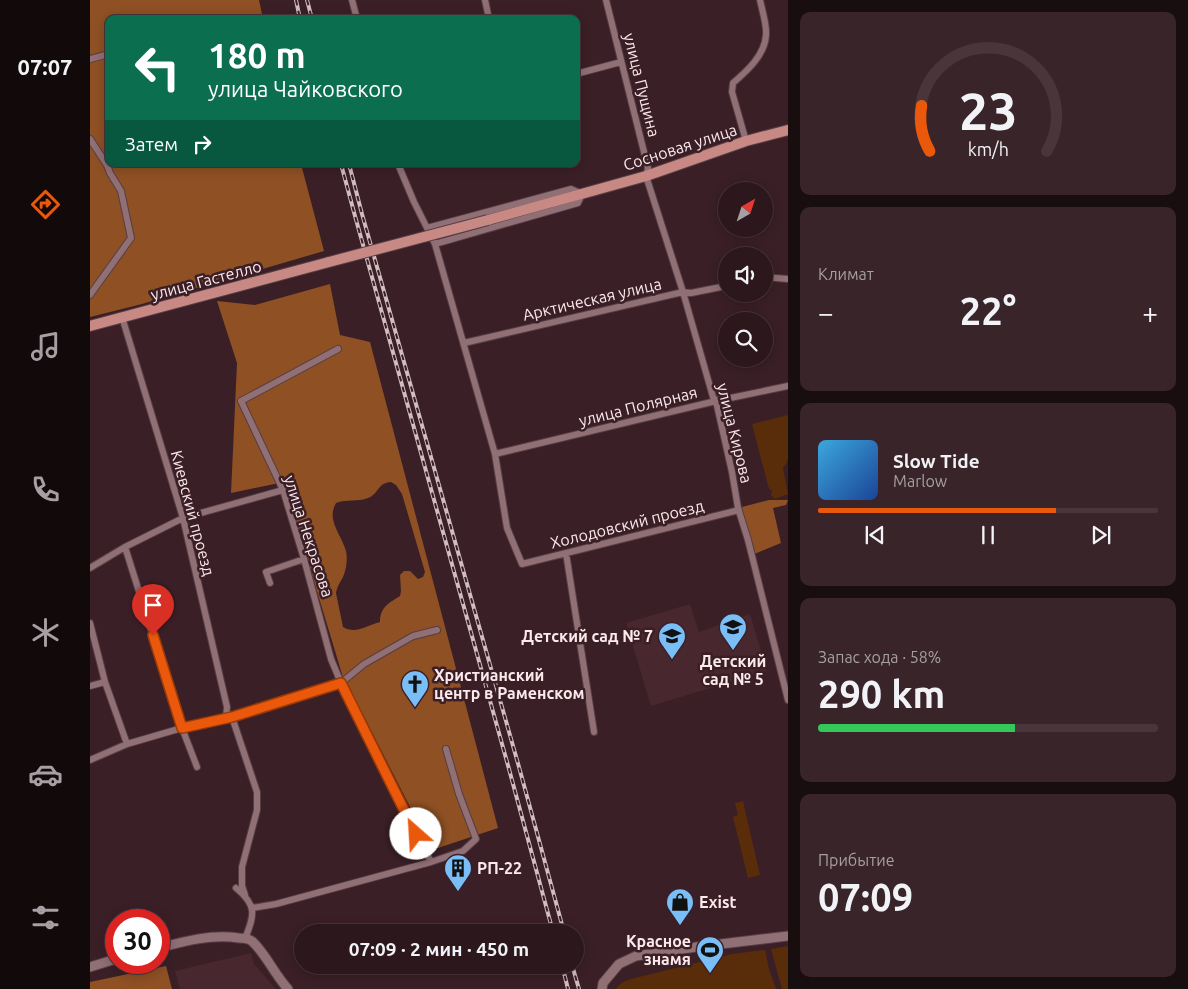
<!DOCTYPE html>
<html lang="ru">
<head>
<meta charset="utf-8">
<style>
  :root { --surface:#2c171c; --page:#382429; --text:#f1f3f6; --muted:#a69fa3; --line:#48363b; --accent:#ea580c }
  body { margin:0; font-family:Ubuntu,sans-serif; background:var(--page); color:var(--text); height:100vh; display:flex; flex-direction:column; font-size:19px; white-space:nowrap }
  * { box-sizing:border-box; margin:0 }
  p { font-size:16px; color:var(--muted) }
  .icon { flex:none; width:28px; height:28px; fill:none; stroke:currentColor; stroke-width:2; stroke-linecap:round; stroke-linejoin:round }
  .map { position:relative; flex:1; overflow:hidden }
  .side { display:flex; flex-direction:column; gap:12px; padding:12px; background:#180d0f; width:400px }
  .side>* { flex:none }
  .guide { position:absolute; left:15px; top:15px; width:475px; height:152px; border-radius:10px; box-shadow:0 2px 12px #0003,0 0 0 1px var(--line); background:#0b6e4f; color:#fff; overflow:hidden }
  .needle { width:32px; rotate:39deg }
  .buttons { position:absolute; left:628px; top:182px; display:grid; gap:10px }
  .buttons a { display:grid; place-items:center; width:55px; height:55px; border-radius:50%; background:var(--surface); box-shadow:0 2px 12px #0003,0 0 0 1px var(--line); font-size:25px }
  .speed { position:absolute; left:15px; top:909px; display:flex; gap:10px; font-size:25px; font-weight:700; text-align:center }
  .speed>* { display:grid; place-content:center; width:65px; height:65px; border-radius:50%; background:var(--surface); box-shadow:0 2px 12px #0003,0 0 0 1px var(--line); line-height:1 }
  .speed .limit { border:8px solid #d22; background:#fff; color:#111 }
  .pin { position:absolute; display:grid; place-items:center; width:42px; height:42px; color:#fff; margin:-51px -21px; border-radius:50% 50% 50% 0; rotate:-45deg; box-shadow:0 0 5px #0007 }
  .pin .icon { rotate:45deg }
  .me { position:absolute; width:55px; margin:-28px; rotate:334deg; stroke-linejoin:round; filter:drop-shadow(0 0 4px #0008) }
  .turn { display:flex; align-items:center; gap:18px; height:105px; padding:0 20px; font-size:22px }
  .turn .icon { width:65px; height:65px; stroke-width:2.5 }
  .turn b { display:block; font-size:35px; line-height:42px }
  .then { display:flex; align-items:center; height:48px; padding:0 20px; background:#0003; gap:10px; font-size:19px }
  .big { font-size:38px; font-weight:600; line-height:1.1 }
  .side .tile { flex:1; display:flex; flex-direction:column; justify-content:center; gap:8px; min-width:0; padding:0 18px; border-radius:10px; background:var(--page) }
  .side .dial { align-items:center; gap:0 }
  .dial svg { height:130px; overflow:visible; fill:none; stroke:var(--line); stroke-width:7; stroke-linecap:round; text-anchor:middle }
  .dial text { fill:var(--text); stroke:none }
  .song { display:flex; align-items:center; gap:15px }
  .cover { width:60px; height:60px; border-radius:8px; background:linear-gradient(135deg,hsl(200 70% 55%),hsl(220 70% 35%)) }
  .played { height:5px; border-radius:2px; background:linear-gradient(90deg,var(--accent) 70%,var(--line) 70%) }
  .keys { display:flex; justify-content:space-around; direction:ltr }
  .heat { display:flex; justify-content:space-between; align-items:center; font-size:28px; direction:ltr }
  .charge { height:8px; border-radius:4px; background:linear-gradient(90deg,#34c759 58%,var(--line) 0) }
  .trip { position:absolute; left:204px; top:924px; width:290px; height:50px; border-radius:25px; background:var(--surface); box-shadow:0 2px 12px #0003,0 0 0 1px var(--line); font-weight:600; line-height:50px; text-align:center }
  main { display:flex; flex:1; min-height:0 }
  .dock { display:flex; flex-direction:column; width:90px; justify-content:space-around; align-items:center; background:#12090b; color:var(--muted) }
  .dock .icon { width:35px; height:35px }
  .dock .current { color:var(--accent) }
  .dock b { font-size:22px; color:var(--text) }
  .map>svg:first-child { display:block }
  .built { fill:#48272f }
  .green { fill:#5a2d0a }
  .forest { fill:#8f5024; fill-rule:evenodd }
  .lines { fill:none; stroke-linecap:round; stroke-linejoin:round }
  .street-casing { stroke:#553e44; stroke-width:8 }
  .secondary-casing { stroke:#553e44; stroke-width:11 }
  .primary-casing { stroke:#553e44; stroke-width:12 }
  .street { stroke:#906f75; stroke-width:6 }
  .secondary { stroke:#906f75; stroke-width:9 }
  .primary { stroke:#c88984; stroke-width:10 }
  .rail-casing { stroke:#d1bcc0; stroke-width:4 }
  .rail { stroke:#3a1f26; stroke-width:2; stroke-dasharray:5.5; stroke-linecap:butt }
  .primary-bridge-casing { stroke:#553e44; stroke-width:12; stroke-linecap:butt }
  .primary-bridge { stroke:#c88984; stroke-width:10 }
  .route-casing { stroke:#983908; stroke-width:12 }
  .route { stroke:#ea580c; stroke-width:9 }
  .labels { text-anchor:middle; stroke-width:5; stroke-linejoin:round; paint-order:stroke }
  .street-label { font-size:16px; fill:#fce9ec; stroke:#3a1f26 }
  .poi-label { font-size:16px; font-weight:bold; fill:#fce9ec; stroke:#3a1f26; text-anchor:start }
</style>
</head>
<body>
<main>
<nav class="dock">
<b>07:07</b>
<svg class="icon current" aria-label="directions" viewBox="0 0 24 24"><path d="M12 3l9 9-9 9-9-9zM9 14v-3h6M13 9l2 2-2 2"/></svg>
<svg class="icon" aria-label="music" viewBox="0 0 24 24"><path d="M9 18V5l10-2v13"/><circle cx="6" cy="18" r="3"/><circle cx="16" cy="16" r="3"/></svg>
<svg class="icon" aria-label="phone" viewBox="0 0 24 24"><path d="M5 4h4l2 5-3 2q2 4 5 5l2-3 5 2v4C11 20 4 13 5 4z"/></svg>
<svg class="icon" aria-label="climate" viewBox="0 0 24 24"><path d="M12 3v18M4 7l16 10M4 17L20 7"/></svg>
<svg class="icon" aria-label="car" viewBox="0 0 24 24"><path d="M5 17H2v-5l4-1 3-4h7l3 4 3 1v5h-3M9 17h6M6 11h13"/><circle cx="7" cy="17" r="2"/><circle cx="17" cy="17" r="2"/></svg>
<svg class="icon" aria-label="filters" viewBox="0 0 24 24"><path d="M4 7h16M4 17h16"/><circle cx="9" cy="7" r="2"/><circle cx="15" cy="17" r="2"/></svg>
</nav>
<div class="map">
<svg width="698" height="989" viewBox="0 0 698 989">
  <rect width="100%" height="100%" fill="#3a1f26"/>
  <path class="built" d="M 600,604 L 609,632 L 660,614 L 677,671 L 561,706 L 536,623 Z
    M 161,953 L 164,964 L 186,989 L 90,989 L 85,971 Z"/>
  <path class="green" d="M 698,415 L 698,459 L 696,464 L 693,468 L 698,494 L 685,499 L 681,495 L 682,490 L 679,489 L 662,424 Z
    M 653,801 L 670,875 L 658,878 L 643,817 L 648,815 L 645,803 Z
    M 698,946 L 698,989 L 692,989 L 681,949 Z
    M 675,950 L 679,969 L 686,989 L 525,989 L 533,982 L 541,979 L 642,954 Z"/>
  <path class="forest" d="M 0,0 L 169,0 L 173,19 L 19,19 L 19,164 L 211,164 L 234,251 L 52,304 L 0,317 Z
    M 240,284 L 250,335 L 280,342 L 408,828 L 342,850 L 264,697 L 255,684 L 194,482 L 141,493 L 147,363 L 127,301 L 165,305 ZM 301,482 L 306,485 L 312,494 L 335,572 L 333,577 L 328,579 L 320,571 L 314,571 L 310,575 L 311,591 L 310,596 C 299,603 290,607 290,622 C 277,625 266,635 253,627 L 246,593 C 247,587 249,584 252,579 C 256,572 258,559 256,551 C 251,534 236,520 246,503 C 256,499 268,502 278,498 C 289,494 287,483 301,482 Z
    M 679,500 L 698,500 L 696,505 L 683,508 L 691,543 L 662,555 L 648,508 Z
    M 76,966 L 82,989 L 0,989 L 0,982 Z"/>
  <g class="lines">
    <g class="street-casing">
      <path id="street" d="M 262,0 L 267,19
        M 395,0 L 399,19
        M 516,0 L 558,168 L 556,176 L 593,292 L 623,397 L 626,401 L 642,472 L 648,508 L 658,540 L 698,700
        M 0,59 L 19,54
        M 486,74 L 531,62
        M 0,139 L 17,165 L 20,173 L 31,191 L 41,238 L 0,295
        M 656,141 L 642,92 L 643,83 C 657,71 675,55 676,35 C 677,25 672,10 670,0
        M 308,164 L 324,202 L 345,244 L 405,454 L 417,528 L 432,564 L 649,510
        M 337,228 L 481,189 L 492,194 L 488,203 L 345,244
        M 674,277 L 698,279
        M 32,317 L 93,518 L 137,707 L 136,718
        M 374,343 L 593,292 L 601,293 L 636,286
        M 248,349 L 151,401 L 193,490 L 214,559 L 241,659 L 251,683 L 274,664 L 323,636 L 347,630
        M 405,454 L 626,401 L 698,386
        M 35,547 L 92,728 L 107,767
        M 476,553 L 504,732
        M 0,568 L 35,547 L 93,518 L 193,490
        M 180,583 L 176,572 L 214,559
        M 0,623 L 15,682 L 37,744
        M 0,686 L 15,682
        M 142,717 L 167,792 L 167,810 L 152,867 L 152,886 L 155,895
        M 0,760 L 37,744 L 92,728 L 142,717 L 251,683 L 341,862
        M 146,888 C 168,906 164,915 155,939
        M 162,908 L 186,904 L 341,862 L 373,851 L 386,839 L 369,794 L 356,749"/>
    </g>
    <g class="secondary-casing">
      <path id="secondary" d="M 69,948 C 95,941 121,934 149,938 C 154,938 160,939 163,942 C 177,956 185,975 198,989
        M 0,967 L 26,959
        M 512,989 L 513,983 L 529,964 L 546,956 L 606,947 L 698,936"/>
    </g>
    <g class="primary-casing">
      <path id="primary" d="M 398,220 L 556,176 L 656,141 L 698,130
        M 0,326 L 239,262"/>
    </g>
    <use href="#street" class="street"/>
    <use href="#secondary" class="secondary"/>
    <use href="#primary" class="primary"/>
    <g class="rail-casing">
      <path id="rail" d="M 206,0 L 210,19
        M 217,0 L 222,19
        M 251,164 L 265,216 L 419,769 L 463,932
        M 259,164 L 272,214 L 429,767 L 474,932
        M 472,965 L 478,989
        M 482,965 L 489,989"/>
    </g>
    <use href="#rail" class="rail"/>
    <g class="primary-bridge-casing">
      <path id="primary-bridge" d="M 239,262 L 398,220"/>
    </g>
    <use href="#primary-bridge" class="primary-bridge"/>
  </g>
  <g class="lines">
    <g class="route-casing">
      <path id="route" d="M 63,635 L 92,728 L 142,717 L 251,683 L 326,834"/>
    </g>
    <use href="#route" class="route"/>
  </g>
  <defs>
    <g id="school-pin" transform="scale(1.4375)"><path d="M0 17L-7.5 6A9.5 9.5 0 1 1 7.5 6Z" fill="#7abef8" stroke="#3a1f26"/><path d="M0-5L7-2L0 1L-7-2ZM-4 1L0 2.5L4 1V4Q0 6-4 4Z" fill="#111"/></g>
    <g id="church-pin" transform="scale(1.4375)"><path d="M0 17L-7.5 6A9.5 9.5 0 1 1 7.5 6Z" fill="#7abef8" stroke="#3a1f26"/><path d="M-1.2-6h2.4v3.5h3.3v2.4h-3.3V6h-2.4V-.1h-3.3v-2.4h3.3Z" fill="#111"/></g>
    <g id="building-pin" transform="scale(1.4375)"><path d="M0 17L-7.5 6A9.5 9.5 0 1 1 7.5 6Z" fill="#7abef8" stroke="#3a1f26"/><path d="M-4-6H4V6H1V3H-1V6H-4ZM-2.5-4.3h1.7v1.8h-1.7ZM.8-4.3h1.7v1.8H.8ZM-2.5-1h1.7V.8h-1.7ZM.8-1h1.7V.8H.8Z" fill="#111"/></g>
    <g id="shop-pin" transform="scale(1.4375)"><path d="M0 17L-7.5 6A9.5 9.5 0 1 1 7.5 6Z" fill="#7abef8" stroke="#3a1f26"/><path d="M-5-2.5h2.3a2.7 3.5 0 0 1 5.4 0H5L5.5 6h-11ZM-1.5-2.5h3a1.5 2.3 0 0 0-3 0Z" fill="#111"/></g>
    <g id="stadium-pin" transform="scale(1.4375)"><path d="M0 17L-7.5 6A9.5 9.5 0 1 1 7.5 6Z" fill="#7abef8" stroke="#3a1f26"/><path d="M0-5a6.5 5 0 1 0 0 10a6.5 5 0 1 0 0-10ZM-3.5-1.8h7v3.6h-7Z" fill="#111"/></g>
  </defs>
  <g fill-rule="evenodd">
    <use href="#school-pin" x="643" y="627"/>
    <use href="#school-pin" x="582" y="636"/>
    <use href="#church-pin" x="325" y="684"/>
    <use href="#building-pin" x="368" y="868"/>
    <use href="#shop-pin" x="590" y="902"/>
    <use href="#stadium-pin" x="620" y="950"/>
  </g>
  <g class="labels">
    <g class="street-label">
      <text transform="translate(552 85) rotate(76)" y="6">улица Пущина</text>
      <text transform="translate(590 147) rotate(-18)" y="6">Сосновая улица</text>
      <text transform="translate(116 280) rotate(-15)" y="6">улица Гастелло</text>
      <text transform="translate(502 299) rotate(-13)" y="6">Арктическая улица</text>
      <text transform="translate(548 406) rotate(-14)" y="6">улица Полярная</text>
      <text transform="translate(645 433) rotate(76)" y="6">улица Кирова</text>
      <text transform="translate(103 513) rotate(75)" y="6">Киевский проезд</text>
      <text transform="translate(537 524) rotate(-14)" y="6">Холодовский проезд</text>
      <text transform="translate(219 536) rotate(72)" y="6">улица Некрасова</text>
    </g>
    <g class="poi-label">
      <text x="563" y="642" text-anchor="end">Детский сад № 7</text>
      <text x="643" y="667" text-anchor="middle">Детский<tspan x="643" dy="18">сад № 5</tspan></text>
      <text x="344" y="681">Христианский<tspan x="344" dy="18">центр в Раменском</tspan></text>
      <text x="387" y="874">РП-22</text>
      <text x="609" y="908">Exist</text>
      <text x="601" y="947" text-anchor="end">Красное<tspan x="601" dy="18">знамя</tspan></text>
    </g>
  </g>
</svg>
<div class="buttons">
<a><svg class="needle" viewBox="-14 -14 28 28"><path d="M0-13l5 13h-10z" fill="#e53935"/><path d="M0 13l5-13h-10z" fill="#a69fa3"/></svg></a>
<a><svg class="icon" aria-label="sound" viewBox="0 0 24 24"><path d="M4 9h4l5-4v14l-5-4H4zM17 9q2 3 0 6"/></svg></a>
<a><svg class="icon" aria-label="search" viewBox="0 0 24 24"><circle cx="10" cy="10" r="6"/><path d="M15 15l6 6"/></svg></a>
</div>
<div class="speed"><div class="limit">30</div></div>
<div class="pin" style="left:63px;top:635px;background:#d93025"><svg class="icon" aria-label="arrive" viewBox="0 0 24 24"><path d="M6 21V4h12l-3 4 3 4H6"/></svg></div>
<svg class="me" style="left:326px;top:834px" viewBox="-20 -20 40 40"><circle r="19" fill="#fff"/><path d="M0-13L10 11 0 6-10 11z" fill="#ea580c"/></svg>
<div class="trip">07:09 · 2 мин · 450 m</div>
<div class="guide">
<div class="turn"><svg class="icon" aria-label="left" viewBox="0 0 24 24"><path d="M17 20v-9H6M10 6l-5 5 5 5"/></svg><div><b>180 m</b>улица Чайковского</div></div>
<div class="then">Затем<svg class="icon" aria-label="right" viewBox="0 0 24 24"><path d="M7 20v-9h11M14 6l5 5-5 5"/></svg></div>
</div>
</div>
<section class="side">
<div class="tile dial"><svg viewBox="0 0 100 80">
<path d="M14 69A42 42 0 1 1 86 69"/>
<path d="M14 69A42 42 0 0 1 9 41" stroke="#ea580c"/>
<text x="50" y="56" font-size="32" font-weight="700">23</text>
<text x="50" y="72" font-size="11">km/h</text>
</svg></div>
<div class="tile"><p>Климат</p>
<div class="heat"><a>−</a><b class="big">22°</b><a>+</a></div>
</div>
<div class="tile">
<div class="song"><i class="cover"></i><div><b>Slow Tide</b><p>Marlow</p></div></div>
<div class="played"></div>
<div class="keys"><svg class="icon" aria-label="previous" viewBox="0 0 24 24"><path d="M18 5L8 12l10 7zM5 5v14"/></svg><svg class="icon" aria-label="pause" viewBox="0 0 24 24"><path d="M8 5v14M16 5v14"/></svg><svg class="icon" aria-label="next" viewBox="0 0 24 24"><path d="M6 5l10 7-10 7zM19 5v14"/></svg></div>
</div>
<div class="tile"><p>Запас хода · 58%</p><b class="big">290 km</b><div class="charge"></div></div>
<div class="tile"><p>Прибытие</p><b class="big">07:09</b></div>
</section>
</main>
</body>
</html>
